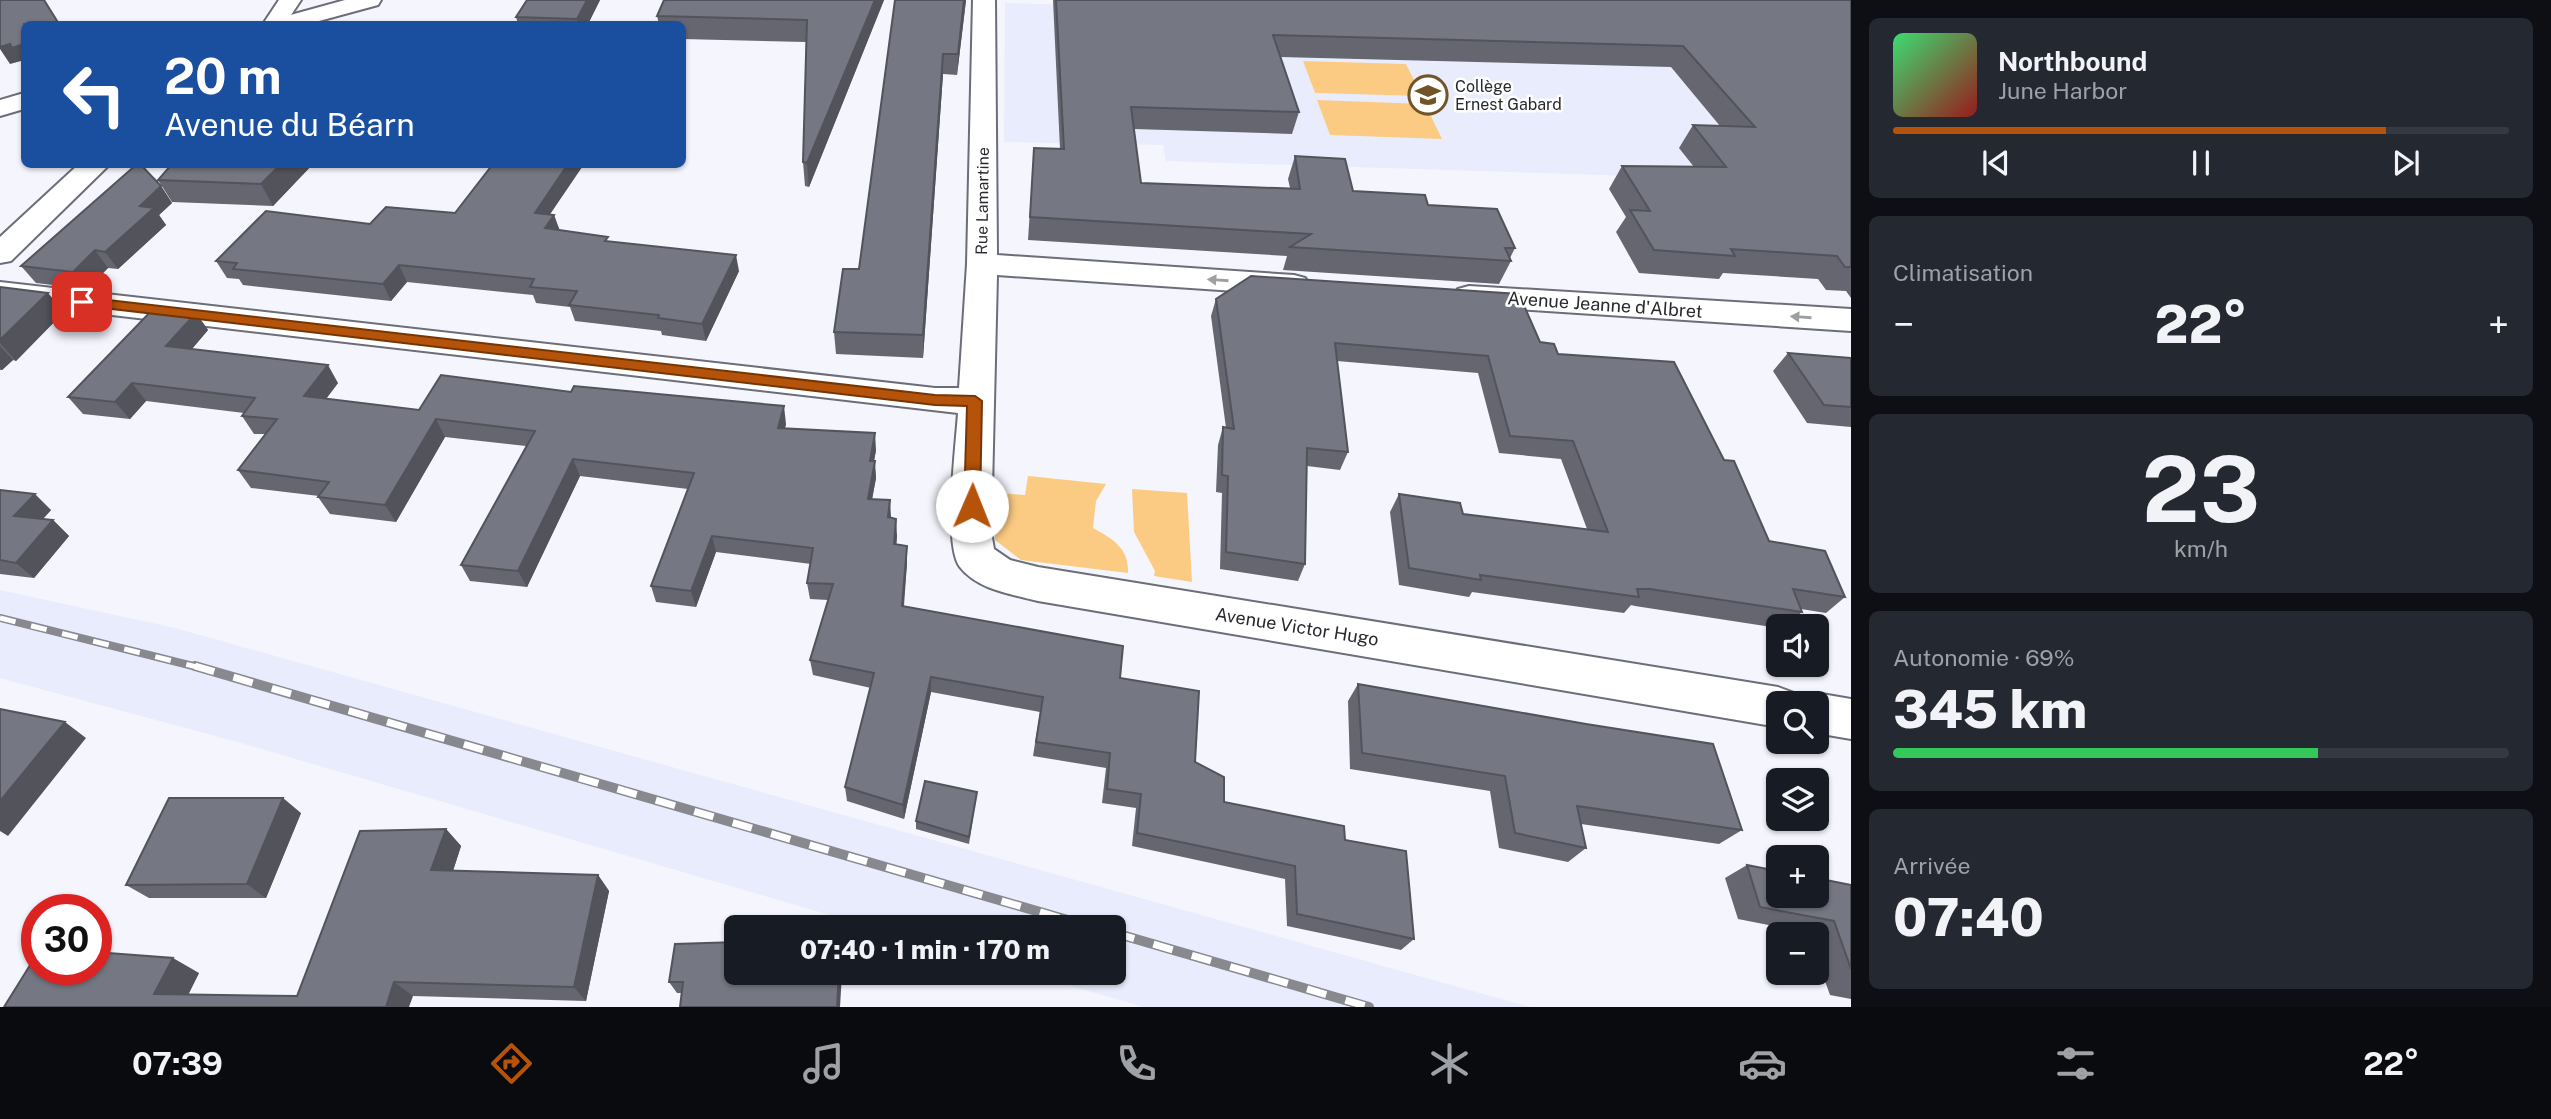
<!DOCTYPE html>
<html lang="fr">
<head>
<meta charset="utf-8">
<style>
  :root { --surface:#171b24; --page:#242831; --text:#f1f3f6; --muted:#9ea1a6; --line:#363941; --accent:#b45309 }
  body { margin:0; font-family:"Public Sans",sans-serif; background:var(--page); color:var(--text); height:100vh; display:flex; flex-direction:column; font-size:26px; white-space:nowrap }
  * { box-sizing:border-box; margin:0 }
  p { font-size:23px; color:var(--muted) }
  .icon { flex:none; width:38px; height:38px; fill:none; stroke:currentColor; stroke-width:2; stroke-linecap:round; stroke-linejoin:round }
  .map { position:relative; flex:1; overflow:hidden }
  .panel { display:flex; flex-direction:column; gap:18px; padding:18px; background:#0d0f14; width:700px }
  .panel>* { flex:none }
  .banner { position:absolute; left:21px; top:21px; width:665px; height:147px; border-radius:10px; box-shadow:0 2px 5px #0004; background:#1a4fa0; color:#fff; overflow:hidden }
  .tools { position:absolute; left:1766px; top:614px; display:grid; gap:14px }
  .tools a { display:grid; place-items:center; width:63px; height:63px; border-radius:10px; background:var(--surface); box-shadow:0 2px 5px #0004; font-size:35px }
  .speed { position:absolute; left:21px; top:894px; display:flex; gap:14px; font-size:35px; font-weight:700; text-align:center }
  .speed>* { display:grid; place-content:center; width:91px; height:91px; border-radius:50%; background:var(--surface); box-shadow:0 2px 5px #0004; line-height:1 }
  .speed .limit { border:10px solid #d22; background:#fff; color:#111 }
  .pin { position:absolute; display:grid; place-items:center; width:60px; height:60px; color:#fff; margin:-30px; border-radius:14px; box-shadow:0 4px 10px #0006 }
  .me { position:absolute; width:77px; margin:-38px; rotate:1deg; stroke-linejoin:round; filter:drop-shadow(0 0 5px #0008) }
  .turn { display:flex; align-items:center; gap:24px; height:147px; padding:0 28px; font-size:32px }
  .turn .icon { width:91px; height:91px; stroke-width:2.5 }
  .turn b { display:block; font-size:49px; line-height:60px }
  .big { font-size:52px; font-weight:800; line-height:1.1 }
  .panel .card { flex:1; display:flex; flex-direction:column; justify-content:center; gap:10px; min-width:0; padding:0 24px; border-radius:10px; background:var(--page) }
  .panel .dial { align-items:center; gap:0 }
  .dial b { font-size:91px; line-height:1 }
  .song { display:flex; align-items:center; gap:21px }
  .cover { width:84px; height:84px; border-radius:10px; background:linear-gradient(135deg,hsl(140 70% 55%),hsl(0 70% 35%)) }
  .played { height:7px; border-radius:4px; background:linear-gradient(90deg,var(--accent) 80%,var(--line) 80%) }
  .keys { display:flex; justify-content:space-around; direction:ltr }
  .heat { display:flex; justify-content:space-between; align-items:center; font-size:38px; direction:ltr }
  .charge { height:10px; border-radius:5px; background:linear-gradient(90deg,#34c759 69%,var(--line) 0) }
  .trip { position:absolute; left:724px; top:915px; width:402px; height:70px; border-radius:10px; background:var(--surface); box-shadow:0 2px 5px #0004; font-weight:800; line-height:70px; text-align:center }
  .dock { display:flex; height:112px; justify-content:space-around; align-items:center; background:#090b0e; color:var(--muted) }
  .dock .icon { width:49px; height:49px }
  .dock .current { color:var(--accent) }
  .dock b { font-size:32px; color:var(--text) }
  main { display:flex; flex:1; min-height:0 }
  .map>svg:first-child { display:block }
  .built { fill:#e9ecfc }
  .green { fill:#fccb83 }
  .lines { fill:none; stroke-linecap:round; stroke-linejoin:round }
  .street-casing { stroke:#6b6d78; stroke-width:4 }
  .secondary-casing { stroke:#6b6d78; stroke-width:4 }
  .street { fill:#fff; fill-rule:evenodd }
  .secondary { fill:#fff; fill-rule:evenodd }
  .rail-far1-casing { stroke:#88898f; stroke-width:8 }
  .rail-casing { stroke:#88898f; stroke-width:10 }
  .rail-far1 { stroke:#fff; stroke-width:5; stroke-dasharray:16; stroke-linecap:butt }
  .rail { stroke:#fff; stroke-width:7; stroke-dasharray:20; stroke-linecap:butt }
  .wall { fill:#656670 }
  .shaded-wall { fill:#52535b }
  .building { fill:#757782; stroke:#52535b; stroke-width:2 }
  .oneway { fill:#9e9fa1 }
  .route { fill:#b45309; stroke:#753606; stroke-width:2 }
  .labels { text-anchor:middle; stroke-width:5; stroke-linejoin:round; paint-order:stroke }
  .far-poi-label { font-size:16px; fill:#28292e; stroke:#fff; text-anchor:start }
  .far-street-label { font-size:16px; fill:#28292e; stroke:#fff }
  .street-label { font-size:18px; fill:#28292e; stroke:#fff }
</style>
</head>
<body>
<main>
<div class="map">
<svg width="1851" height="1007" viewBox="0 0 1851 1007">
  <rect width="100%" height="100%" fill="#f4f5fd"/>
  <path class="built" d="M 1787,0 L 1851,183 L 1166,161 L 1163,145 L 1004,142 L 1005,3 L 1138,7 Z
    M 0,590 L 175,628 L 1530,1007 L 1143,1007 L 1027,973 L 1115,973 L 1115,928 L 871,927 L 234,741 L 0,678 Z"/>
  <path class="green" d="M 1303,61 L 1406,64 L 1422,96 L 1315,93 Z
    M 1317,100 L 1425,104 L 1442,139 L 1330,135 Z
    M 1028,476 L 1106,484 L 1096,501 L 1093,528 C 1113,539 1129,548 1128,573 L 1021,560 L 995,540 L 998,493 L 1025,495 Z
    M 1132,489 L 1187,493 L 1192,582 L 1154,576 L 1155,571 L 1134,532 Z"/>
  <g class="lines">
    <g class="street-casing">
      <path id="street" d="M 279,0 L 301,0 L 285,24 L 263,24 Z
        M 973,0 L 995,0 L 997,255 L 1294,275 L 1305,278 L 1310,285 L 1305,292 L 1294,295 L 997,275 L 991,532 L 994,549 L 1010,560 L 1038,567 L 1778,687 L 1794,693 L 1798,702 L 1800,699 L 1816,693 L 1851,699 L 1851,739 L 1816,733 L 1816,704 L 1778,704 L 1778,727 L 1038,601 C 1012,594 978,590 960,567 C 943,545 956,444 958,413 L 0,302 L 0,282 L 935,388 L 959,388 L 967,264 Z
        M 79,164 L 110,164 L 11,261 L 0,263 L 0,237 Z
        M 1469,286 L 1851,309 L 1851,331 L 1469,306 L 1458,303 L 1453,296 L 1458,289 Z"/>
    </g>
    <g class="secondary-casing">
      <path id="secondary" d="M 345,0 L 381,0 L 378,5 L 308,24 L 272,24 L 276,19 Z
        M 24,93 L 24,109 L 0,116 L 0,100 Z"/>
    </g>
    <use href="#street" class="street"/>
    <use href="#secondary" class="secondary"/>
    <g class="rail-far1-casing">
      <path id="rail-far1" d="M 0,618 L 201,668"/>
    </g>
    <g class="rail-casing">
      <path id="rail" d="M 195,666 L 1095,928
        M 1115,933 L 1369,1007"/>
    </g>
    <use href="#rail-far1" class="rail-far1"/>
    <use href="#rail" class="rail"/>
  </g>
  <path class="wall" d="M 527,0 L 600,0 L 588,24 L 518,24 L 516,17 Z
    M 884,0 L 809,187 L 805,186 L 803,162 L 806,42 L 682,39 L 682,24 L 659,24 L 657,16 Z
    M 895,0 L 966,0 L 957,75 L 943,74 L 923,358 L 836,354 L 834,332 L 859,269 Z
    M 1053,0 L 1851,0 L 1851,298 L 1846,291 L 1826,290 L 1818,279 L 1723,273 L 1719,279 L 1639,273 L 1616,232 L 1626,217 L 1609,189 L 1622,166 L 1694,167 L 1679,148 L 1693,125 L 1720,126 L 1671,67 L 1280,57 L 1299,112 L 1292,134 L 1134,129 L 1141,183 L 1290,188 L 1288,179 L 1295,156 L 1353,191 L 1428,205 L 1515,248 L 1510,258 L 1511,261 L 1499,284 L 1283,270 L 1287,256 L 1028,240 L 1034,148 L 1060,149 Z
    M 172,164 L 313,164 L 273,206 L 172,202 L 158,180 Z
    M 584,164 L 550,214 L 554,215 L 559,230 L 739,271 L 706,341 L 662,335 L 661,331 L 575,321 L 570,307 L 536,303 L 533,295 L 407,282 L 391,301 L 243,285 L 239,279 L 227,278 L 216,261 L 370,224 L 455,213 Z
    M 161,186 L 172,203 L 159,215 L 166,225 L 118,269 L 108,268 L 87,289 L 36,283 L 21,266 Z
    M 0,287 L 64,312 L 16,361 L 13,360 L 2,370 L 0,370 Z
    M 1216,299 L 1540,342 L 1724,460 L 1769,541 L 1845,597 L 1826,613 L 1801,609 L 1802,612 L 1786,626 L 1778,626 L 1778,628 L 1635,606 L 1631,605 L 1624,613 L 1472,592 L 1469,597 L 1399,585 L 1390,512 L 1399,494 L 1463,514 L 1587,529 L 1561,459 L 1499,453 L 1478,373 L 1337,361 L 1348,452 L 1340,470 L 1307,466 L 1305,564 L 1298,581 L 1220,569 L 1222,493 L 1216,492 L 1218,445 L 1223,427 L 1226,428 L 1211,316 Z
    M 196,313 L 208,330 L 192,349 L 338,383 L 326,399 L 419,410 L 786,424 L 785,428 L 876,450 L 874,461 L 876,478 L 872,499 L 891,518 L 897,536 L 896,545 L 907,563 L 904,606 L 1120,678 L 1195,762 L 1224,802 L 1345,840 L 1414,939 L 1401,950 L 1287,926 L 1285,879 L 1132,846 L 1136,808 L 1102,803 L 1106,768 L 1033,756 L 1040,712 L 931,692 L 904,819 L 847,801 L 845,787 L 871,688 L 813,675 L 810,660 L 828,600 L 810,599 L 807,583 L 811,564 L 716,552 L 696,607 L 656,602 L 651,586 L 688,489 L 580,476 L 527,587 L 470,581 L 461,565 L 526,446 L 445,437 L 396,522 L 330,514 L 318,497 L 319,496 L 251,488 L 238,470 L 266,434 L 254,434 L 242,416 L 244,413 L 146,401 L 130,419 L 83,414 L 68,397 Z
    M 1788,353 L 1851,358 L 1851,427 L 1807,423 L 1773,371 Z
    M 0,490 L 51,510 L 43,519 L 53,520 L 69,536 L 34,578 L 0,574 Z
    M 1358,684 L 1742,830 L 1719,844 L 1581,824 L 1586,848 L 1568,862 L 1499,848 L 1490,791 L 1350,769 L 1348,701 Z
    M 977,792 L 969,844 L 916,829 L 916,821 Z
    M 301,813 L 266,898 L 149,898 L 126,885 Z
    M 446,829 L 461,846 L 453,871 L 598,875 L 609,891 L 586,1001 L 413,996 L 4,1007 L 199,973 L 188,995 L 297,996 Z
    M 1747,865 L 1851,885 L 1851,999 L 1830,995 L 1816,956 L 1816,934 L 1809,934 L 1809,933 L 1738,919 L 1725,878 Z
    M 737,942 L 681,993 L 677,993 L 669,982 Z"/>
  <path class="shaded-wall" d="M 587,0 L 600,0 L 588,24 L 579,24 L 577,19 Z
    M 875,0 L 884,0 L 809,187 L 807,163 Z
    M 964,0 L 966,0 L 957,75 L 958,54 Z
    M 10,44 L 24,44 L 24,64 L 23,64 L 21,61 L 10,64 L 0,49 L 0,47 Z
    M 943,54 L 943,74 L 923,358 L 923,335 Z
    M 281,164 L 313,164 L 273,206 L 261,184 Z
    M 568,164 L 584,164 L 540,229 L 535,213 Z
    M 161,186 L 172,203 L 159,215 L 166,225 L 118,269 L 105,252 L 140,206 Z
    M 554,215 L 560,231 L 545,228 Z
    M 95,250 L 108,268 L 87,289 L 73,272 Z
    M 736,255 L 739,271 L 706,341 L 702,324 Z
    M 399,265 L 407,282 L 391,301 L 383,284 Z
    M 48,293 L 64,312 L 16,361 L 0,343 L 0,340 Z
    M 196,313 L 208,330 L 179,364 L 166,346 Z
    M 0,346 L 13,360 L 2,370 L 0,368 Z
    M 328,365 L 338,383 L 315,413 L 304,396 Z
    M 132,383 L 146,401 L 130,419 L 115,402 Z
    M 784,406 L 786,424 L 780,445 L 778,428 Z
    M 436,419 L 445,437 L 396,522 L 385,505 Z
    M 875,433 L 876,450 L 871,478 L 870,461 Z
    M 573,459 L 580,476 L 527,587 L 518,571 Z
    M 875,461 L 876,478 L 869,516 L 868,499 Z
    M 35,494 L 51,510 L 31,532 L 14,516 Z
    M 890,500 L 891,517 L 888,517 Z
    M 896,519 L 897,536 L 895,561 L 894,544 Z
    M 53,520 L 69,536 L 34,578 L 16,563 Z
    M 712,536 L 716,552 L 696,607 L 691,591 Z
    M 907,546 L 907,563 L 902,622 L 902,606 Z
    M 931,677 L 931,692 L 904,819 L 903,805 Z
    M 65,722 L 86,738 L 8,836 L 0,831 L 0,801 Z
    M 283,798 L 301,813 L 266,898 L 247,884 Z
    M 446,829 L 461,846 L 448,886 L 431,870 Z
    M 598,875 L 609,891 L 586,1001 L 574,987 Z
    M 173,958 L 199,973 L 182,1007 L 154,994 Z
    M 839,973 L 842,973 L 840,1007 L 837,1007 Z
    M 394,982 L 413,996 L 409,1007 L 386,1007 Z"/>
  <path class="building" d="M 0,0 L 44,0 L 59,24 L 24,24 L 24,44 L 12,48 L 10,44 L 0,47 Z
    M 527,0 L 587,0 L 577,19 L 516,17 Z
    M 664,0 L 875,0 L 807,163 L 803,162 L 807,20 L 657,16 Z
    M 895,0 L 964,0 L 958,54 L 943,54 L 923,335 L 834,332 L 843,269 L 859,269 Z
    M 1056,0 L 1851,0 L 1851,267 L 1845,267 L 1837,256 L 1731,249 L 1735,256 L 1654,250 L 1630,210 L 1650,211 L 1622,166 L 1726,167 L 1693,125 L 1755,127 L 1683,46 L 1273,35 L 1299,112 L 1131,107 L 1141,183 L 1300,189 L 1295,156 L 1345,159 L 1353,191 L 1425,195 L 1428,205 L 1497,209 L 1515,248 L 1505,248 L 1511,261 L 1290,247 L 1311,234 L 1030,217 L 1034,148 L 1064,149 Z
    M 137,164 L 140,164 L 161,186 L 140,206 L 154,208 L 105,252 L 95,250 L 73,272 L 21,266 Z
    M 172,164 L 281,164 L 261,184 L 158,180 Z
    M 493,164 L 568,164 L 535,213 L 554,215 L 545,228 L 608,237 L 605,241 L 736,255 L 702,324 L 658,318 L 659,315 L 569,305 L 577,291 L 530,287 L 534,279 L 399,265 L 383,284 L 233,269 L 237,263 L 216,261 L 266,211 L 370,224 L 386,207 L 455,213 Z
    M 1251,276 L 1519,294 L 1540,342 L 1554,344 L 1558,354 L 1674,362 L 1724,460 L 1734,461 L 1769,541 L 1825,551 L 1845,597 L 1793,589 L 1802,612 L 1650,589 L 1637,589 L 1639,597 L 1480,575 L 1481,580 L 1409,568 L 1399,494 L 1460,503 L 1463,514 L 1608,532 L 1573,441 L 1510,436 L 1488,356 L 1335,343 L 1348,452 L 1307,448 L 1305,564 L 1226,552 L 1228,476 L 1222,475 L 1223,427 L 1234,429 L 1216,299 Z
    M 0,287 L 48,293 L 0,340 Z
    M 155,307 L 196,313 L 166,346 L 328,365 L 304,396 L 419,410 L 441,375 L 571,392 L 574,386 L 784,406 L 778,428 L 875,433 L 870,461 L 875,461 L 868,499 L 890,500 L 888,517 L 896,519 L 894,544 L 907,546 L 902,606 L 1123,646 L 1120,678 L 1199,691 L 1195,762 L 1224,777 L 1224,802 L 1344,826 L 1345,840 L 1406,851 L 1414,939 L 1297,914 L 1295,866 L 1137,833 L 1141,794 L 1107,789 L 1110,753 L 1036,742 L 1043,697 L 931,677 L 903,805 L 845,787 L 874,673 L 810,660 L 833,584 L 807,583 L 813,548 L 712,536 L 691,591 L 651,586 L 694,473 L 573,459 L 518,571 L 461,565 L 535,431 L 436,419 L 385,505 L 318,497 L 329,482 L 238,470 L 277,419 L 242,416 L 255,398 L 132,383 L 115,402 L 68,397 Z
    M 1788,353 L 1851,358 L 1851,407 L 1824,405 Z
    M 0,490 L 35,494 L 14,516 L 53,520 L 16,563 L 0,560 Z
    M 1358,684 L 1586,724 L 1713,744 L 1742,830 L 1577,806 L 1586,848 L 1515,833 L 1505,776 L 1362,753 Z
    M 0,709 L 65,722 L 0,801 Z
    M 925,781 L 977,792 L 969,837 L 916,821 Z
    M 169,798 L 283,798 L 247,884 L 126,885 Z
    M 446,829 L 431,870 L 598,875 L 574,987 L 394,982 L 386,1007 L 4,1007 L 37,954 L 37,970 L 96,970 L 96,952 L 173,958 L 154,994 L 297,996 L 360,831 Z
    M 1747,865 L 1778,871 L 1778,896 L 1816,896 L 1816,878 L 1851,885 L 1851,969 L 1834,921 L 1760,907 Z
    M 737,942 L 737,973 L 839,973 L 837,1007 L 680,1007 L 683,982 L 669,982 L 675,944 Z"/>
  <defs><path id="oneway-solid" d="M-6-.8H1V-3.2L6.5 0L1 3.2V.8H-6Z" transform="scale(1.75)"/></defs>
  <g class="oneway">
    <use href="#oneway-solid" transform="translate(1218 280) rotate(-176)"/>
    <use href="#oneway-solid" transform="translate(1801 317) rotate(-176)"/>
  </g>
  <path class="route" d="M 82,297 L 935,395 L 975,396 L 982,401 L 980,506 L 972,512 L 964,506 L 967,406 L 935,405 L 78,305 L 78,299 Z"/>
  <defs>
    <g id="school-ring" transform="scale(2.0125)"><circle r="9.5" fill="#fff" stroke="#715428" stroke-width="1.5"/><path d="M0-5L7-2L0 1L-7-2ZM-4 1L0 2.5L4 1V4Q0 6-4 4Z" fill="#715428"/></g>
  </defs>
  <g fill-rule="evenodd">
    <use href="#school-ring" x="1428" y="95"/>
  </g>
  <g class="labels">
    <g class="far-poi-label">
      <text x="1455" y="92">Collège<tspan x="1455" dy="18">Ernest Gabard</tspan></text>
    </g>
    <g class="far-street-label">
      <text transform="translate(982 201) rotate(-89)" y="6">Rue Lamartine</text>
    </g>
    <g class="street-label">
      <text transform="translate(1605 305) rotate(4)" y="6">Avenue Jeanne d'Albret</text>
      <text transform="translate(1297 627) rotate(9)" y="6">Avenue Victor Hugo</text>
    </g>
  </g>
</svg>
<div class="tools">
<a><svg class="icon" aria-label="sound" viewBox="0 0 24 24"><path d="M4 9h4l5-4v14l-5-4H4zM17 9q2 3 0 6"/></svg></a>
<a><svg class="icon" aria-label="search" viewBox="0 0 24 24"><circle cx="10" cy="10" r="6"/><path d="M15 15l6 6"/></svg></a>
<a><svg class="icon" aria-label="layers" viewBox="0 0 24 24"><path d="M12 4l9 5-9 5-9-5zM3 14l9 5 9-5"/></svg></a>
<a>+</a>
<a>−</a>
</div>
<div class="speed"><div class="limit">30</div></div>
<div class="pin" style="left:82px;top:302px;background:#d93025"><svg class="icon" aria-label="arrive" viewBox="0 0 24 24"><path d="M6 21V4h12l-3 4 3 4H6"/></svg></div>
<svg class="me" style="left:972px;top:506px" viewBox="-20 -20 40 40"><circle r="19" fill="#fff"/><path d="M0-13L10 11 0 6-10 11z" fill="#b45309"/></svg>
<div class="trip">07:40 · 1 min · 170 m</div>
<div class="banner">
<div class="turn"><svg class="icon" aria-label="left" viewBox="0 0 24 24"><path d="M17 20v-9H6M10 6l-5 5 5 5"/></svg><div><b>20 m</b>Avenue du Béarn</div></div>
</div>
</div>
<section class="panel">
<div class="card">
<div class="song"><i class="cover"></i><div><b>Northbound</b><p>June Harbor</p></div></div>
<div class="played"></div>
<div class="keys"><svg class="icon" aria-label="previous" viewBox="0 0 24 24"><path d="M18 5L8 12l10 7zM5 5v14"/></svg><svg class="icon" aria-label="pause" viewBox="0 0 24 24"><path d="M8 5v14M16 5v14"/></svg><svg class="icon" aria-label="next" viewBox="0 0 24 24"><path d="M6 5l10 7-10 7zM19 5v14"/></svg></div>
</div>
<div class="card"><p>Climatisation</p>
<div class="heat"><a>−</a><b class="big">22°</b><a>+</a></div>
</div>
<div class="card dial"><b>23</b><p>km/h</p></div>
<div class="card"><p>Autonomie · 69%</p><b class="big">345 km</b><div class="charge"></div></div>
<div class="card"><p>Arrivée</p><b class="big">07:40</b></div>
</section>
</main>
<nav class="dock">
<b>07:39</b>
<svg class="icon current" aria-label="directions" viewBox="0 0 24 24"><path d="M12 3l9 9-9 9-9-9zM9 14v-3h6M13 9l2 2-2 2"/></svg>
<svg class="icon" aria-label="music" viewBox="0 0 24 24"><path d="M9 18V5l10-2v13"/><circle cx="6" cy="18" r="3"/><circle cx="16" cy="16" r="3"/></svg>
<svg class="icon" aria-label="phone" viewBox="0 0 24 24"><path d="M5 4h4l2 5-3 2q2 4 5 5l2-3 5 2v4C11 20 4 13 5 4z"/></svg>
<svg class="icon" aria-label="climate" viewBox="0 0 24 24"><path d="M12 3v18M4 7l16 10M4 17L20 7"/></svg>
<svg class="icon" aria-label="car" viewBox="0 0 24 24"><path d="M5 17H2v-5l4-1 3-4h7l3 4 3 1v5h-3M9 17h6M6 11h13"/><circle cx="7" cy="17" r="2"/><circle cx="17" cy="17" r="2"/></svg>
<svg class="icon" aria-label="filters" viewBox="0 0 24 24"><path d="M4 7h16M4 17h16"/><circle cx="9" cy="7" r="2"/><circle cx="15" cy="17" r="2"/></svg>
<b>22°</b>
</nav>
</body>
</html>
